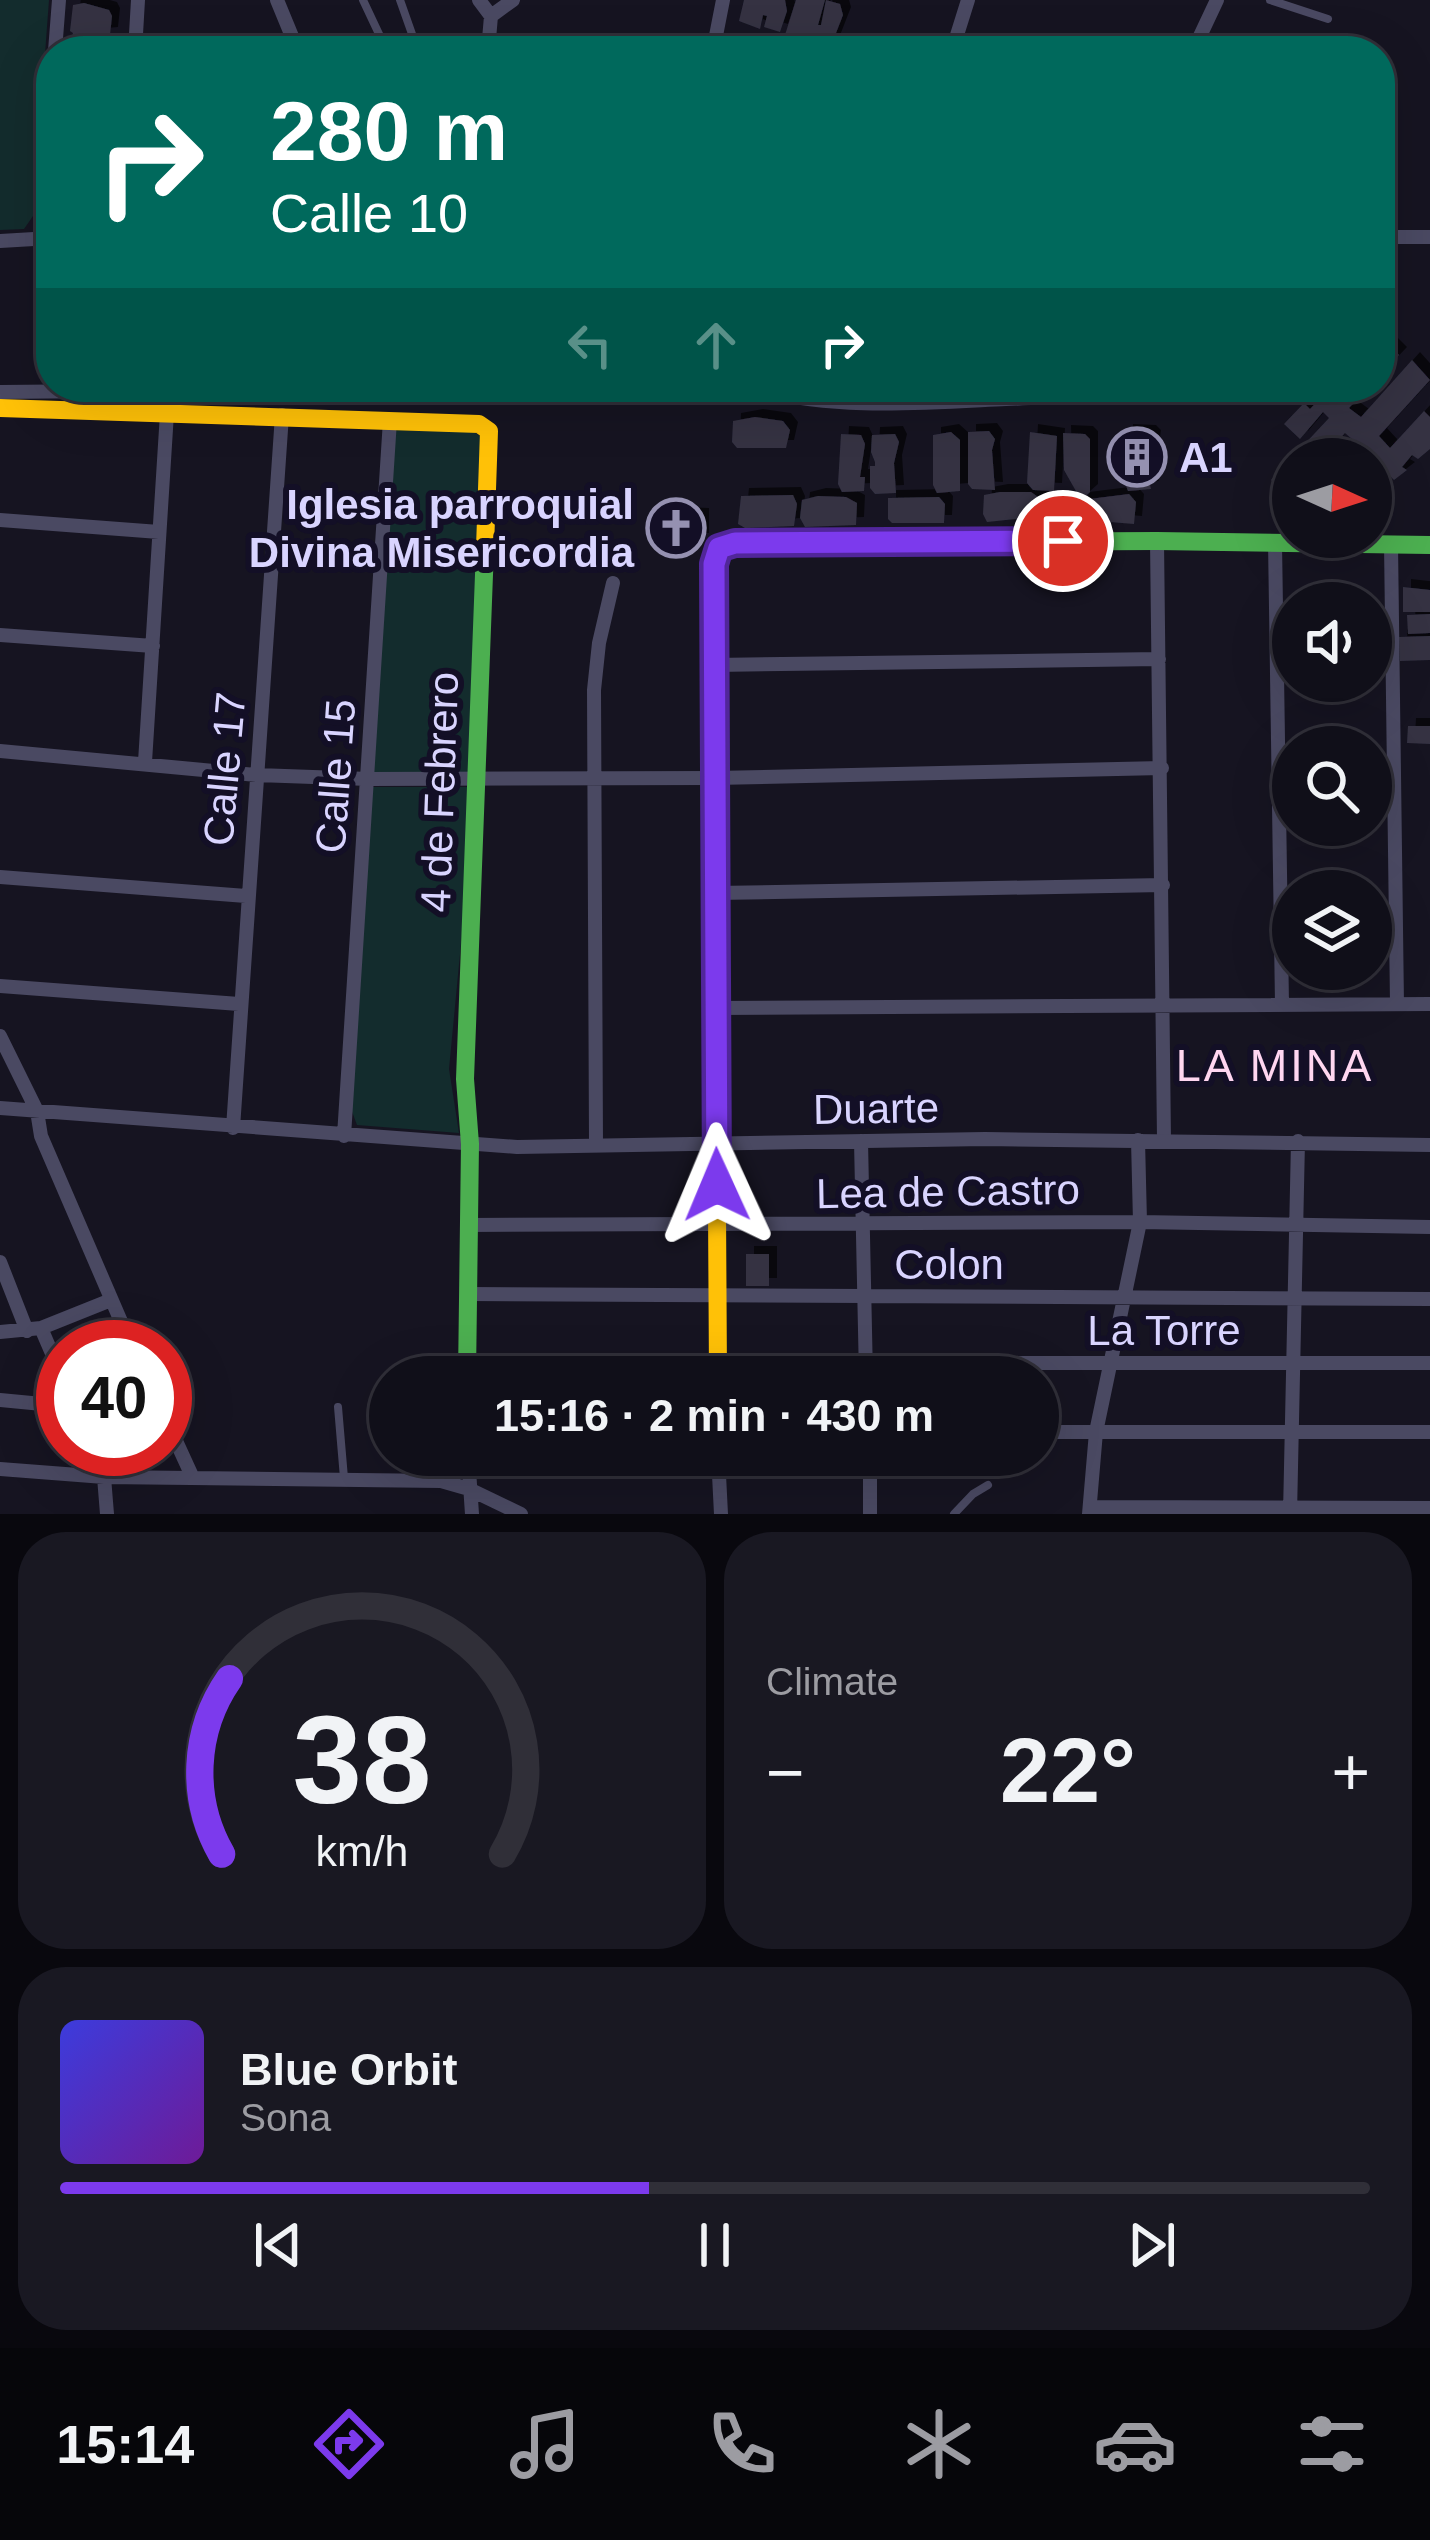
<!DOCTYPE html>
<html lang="en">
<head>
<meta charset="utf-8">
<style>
  :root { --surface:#100f19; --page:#191822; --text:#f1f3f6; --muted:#9c9ca2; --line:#302f38; --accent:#7c3aed }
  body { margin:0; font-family:Helvetica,sans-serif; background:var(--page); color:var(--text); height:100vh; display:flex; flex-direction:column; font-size:45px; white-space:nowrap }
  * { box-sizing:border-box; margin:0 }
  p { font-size:39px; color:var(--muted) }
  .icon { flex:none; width:66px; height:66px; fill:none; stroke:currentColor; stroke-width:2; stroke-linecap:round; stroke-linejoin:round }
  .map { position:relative; height:1514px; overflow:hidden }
  .panel { display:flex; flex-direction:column; gap:18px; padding:18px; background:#09080e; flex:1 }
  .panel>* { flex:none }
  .top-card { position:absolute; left:36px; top:36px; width:1359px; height:366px; border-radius:48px; box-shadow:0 12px 48px #0002,0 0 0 3px var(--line); background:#00695c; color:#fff; overflow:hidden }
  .needle { width:78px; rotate:93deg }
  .fabs { position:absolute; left:1272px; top:438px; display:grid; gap:24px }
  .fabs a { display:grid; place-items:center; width:120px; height:120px; border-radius:50%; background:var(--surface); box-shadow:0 12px 48px #0002,0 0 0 3px var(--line); font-size:60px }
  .speed { position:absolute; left:36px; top:1320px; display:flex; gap:24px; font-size:60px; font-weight:700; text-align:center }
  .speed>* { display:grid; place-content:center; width:156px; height:156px; border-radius:50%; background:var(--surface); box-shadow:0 12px 48px #0002,0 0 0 3px var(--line); line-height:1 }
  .speed .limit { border:18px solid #d22; background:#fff; color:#111 }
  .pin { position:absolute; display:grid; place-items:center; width:102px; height:102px; color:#fff; margin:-51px; border:6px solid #fff; border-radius:50%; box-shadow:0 3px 12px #0007 }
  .me { position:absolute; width:132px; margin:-66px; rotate:359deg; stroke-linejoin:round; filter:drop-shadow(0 0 9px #0008) }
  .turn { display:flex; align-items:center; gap:42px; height:252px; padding:0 36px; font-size:54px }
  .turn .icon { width:156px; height:156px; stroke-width:2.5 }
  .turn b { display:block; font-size:84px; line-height:102px }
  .lanes { display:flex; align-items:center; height:114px; padding:0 36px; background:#0003; justify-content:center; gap:60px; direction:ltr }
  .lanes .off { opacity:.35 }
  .big { font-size:90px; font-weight:700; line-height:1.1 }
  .panel .card { flex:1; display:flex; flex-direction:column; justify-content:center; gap:18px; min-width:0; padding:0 42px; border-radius:48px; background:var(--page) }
  .panel .dial { align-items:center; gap:0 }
  .dial svg { height:312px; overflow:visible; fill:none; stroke:var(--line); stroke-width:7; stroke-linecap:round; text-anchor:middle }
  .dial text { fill:var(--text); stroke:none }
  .song { display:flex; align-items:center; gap:36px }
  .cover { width:144px; height:144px; border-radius:18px; background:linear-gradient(135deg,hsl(240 70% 55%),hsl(280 70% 35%)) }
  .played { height:12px; border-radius:6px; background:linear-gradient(90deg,var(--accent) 45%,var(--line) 45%) }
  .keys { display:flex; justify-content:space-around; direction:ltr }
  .heat { display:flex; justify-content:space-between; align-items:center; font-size:66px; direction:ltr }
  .panel .tiles { flex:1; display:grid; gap:18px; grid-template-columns:1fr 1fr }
  .card:last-child { grid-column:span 2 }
  .trip { position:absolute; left:369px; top:1356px; width:690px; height:120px; border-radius:60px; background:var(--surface); box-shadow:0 12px 48px #0002,0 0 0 3px var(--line); font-weight:700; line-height:120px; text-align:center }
  .menu { display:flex; height:192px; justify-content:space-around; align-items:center; background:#06060a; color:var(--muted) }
  .menu .icon { width:84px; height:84px }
  .menu .current { color:var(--accent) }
  .menu b { font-size:54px; color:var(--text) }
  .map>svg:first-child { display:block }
  .green { fill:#132c2d }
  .building { fill:#343243; filter:url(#shadow) }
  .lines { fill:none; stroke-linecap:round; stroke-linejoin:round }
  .lane { stroke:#4a4962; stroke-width:8 }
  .street { stroke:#4a4962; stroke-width:14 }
  .fast { stroke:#4caf50; stroke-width:18 }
  .slow { stroke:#ffc107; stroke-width:18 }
  .route-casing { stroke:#51269a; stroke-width:30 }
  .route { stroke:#7c3aed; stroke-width:21 }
  .labels { text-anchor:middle; stroke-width:12; stroke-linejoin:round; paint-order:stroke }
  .poi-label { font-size:42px; font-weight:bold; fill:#d9d4ff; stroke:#130f26; text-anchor:start }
  .street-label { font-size:42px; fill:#d9d4ff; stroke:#130f26 }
  .neighbourhood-label { font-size:45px; letter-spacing:3px; fill:#ffd6f0; stroke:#130f26 }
</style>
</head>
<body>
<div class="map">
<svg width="1430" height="1514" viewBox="0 0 1430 1514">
  <defs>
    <filter id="shadow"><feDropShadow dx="8" dy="-8" stdDeviation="0" flood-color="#0009"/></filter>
  </defs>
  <rect width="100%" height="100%" fill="#161421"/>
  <path class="green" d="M 0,0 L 49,0 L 33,216 L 24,229 L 0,230 Z
    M 462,424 L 489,442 L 471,780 L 369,779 L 389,426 Z
    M 367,787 L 476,787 L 449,1069 L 459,1133 L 357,1125 L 347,1098 Z"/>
  <path class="building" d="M 744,0 L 785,0 L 787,11 L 780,32 L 764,27 L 767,16 L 763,15 L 760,29 L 739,21 Z
    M 796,0 L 825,0 L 818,25 L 821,25 L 826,0 L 840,4 L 843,15 L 829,51 L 813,51 L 813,35 L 808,50 L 794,45 L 785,35 Z
    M 84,3 L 109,10 L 112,16 L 110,35 L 99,36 L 99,41 L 108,41 L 108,51 L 68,51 L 73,33 L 70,31 L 73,5 Z
    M 1380,336 L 1399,355 L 1380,375 Z
    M 1412,360 L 1430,380 L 1379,436 L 1390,448 L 1424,411 L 1430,417 L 1430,449 L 1418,459 L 1412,455 L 1402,467 L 1407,470 L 1394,480 L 1375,461 L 1371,465 L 1371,459 L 1337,459 L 1353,440 L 1345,433 L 1321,459 L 1293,459 L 1293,490 L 1287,496 L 1271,480 L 1329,418 L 1323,412 L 1300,439 L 1284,424 L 1304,403 L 1310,409 L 1331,387 L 1369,387 L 1349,408 L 1361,417 Z
    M 755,417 L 783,421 L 790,430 L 786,448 L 737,448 L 732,442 L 733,421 Z
    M 989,431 L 995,439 L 992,450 L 995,490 L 972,489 L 968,484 L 968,432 Z
    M 951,432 L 960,440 L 960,491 L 937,493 L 933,485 L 933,435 Z
    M 1030,432 L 1057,436 L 1054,491 L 1033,490 L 1027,483 Z
    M 1125,432 L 1148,433 L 1153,438 L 1148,476 L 1151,489 L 1128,491 L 1122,475 Z
    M 1063,433 L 1085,434 L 1090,439 L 1090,492 L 1081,500 L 1064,470 Z
    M 841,434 L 861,435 L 865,444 L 860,477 L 865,477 L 864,491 L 842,492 L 838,484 Z
    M 895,434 L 899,442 L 894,463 L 896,493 L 875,494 L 870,488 L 870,466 L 875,466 L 875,462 L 871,452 L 872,435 Z
    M 1000,492 L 1031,492 L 1041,499 L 1039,523 L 1026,522 L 1026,518 L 987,522 L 983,514 L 984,495 Z
    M 1129,494 L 1136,502 L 1134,524 L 1098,521 L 1083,525 L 1077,519 L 1081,500 Z
    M 793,495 L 797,504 L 794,526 L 745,528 L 738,524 L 741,496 Z
    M 818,496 L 846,497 L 857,503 L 856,525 L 805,527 L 800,518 L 802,500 Z
    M 939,497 L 945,504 L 944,523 L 892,523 L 888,519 L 888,498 Z
    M 653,514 L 701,516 L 701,541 L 652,540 Z
    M 1403,587 L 1430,590 L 1430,612 L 1403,612 Z
    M 1430,614 L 1430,633 L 1408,634 L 1407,615 Z
    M 1430,636 L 1430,660 L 1400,661 L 1399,637 Z
    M 1408,726 L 1430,726 L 1430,744 L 1407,743 Z
    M 746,1254 L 769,1254 L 769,1286 L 746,1286 Z"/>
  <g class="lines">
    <path class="lane" d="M 363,0 L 387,51
      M 400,0 L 418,51
      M 1270,0 L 1328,19
      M 338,1407 L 344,1478
      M 954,1514 L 973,1494 L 988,1485"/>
    <path class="street" d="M 277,0 L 298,51
      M 479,0 L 491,16 L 513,0
      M 55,51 L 59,0
      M 135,51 L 138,0
      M 488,51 L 491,16
      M 713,51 L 723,0
      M 952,51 L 968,0
      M 1193,51 L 1217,0
      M 1380,237 L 1430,237
      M 47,238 L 51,145
      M 0,241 L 51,238
      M 749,387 C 830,411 923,403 1006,399 C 1056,397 1105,397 1153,387
      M 0,392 L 207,390 L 431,395 L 451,387
      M 0,520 L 159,532
      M 1157,541 L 1164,1140
      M 1275,542 L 1282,1004
      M 1391,544 L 1397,1004
      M 0,635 L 153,646
      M 714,665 L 1159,659
      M 0,751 L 257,775 L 369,779 L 715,778 L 1162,768
      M 145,762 L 167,413
      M 0,877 L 246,896
      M 716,893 L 1163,885
      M 0,986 L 239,1004
      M 716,1008 L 1430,1004
      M 0,1036 L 37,1111 L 41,1136 L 132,1347
      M 0,1108 L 517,1147 L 985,1139 L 1430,1145
      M 233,1128 L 282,415
      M 344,1136 L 390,420
      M 861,1141 L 866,1377
      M 596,1143 L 594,690 L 599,643 L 613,583
      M 467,1225 L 1140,1222 L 1430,1227
      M 0,1262 L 27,1331
      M 467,1294 L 1430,1299
      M 41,1328 L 63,1379
      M 0,1332 L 41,1328 L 111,1300
      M 467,1363 L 1430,1363
      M 0,1400 L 63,1406
      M 165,1417 L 192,1476
      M 1038,1432 L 1430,1432
      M 92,1449 L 104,1477 L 107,1514
      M 468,1455 L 472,1514
      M 718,1455 L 721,1514
      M 0,1469 L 104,1477 L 441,1481 L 469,1489 L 521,1514
      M 1090,1507 L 1430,1508
      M 870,1514 L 870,1455
      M 1089,1514 L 1096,1432 L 1140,1222 L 1138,1140
      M 1290,1514 L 1298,1141"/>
    <path class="fast" d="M 715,868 L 714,564 L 719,548 L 735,543 L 1157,541 L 1430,545
      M 467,1377 L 470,1144 L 465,1079 L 485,548"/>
    <path class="slow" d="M 0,408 L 479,424 L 489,431 L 485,548
      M 715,868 L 718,1377"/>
  </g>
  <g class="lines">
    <g class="route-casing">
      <path id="route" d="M 717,1185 L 714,564 L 719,548 L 735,543 L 1063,541"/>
    </g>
    <use href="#route" class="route"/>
  </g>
  <defs>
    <g id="building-ring" transform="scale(3)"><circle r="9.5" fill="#130f26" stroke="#9591b1" stroke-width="1.5"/><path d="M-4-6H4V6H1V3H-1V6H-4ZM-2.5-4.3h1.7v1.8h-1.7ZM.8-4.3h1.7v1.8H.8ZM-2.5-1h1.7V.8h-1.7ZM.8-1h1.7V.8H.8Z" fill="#9591b1"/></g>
    <g id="church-ring" transform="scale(3)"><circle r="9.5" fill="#130f26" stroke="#9591b1" stroke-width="1.5"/><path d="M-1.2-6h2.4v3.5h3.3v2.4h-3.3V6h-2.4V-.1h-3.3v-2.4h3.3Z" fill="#9591b1"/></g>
  </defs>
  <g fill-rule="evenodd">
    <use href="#building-ring" x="1137" y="457"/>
    <use href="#church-ring" x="676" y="528"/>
  </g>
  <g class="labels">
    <g class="poi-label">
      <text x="1179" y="472">A1</text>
      <text x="634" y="519" text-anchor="end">Iglesia parroquial<tspan x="634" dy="48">Divina Misericordia</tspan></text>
    </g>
    <g class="street-label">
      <text transform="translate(224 769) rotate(-85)" y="15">Calle 17</text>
      <text transform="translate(335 776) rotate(-86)" y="15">Calle 15</text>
      <text transform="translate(439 792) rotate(-88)" y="15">4 de Febrero</text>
      <text transform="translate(876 1108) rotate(-1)" y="15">Duarte</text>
      <text transform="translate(948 1191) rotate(-1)" y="15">Lea de Castro</text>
      <text x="949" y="1279">Colon</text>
      <text x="1164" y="1345">La Torre</text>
    </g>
    <g class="neighbourhood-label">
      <text x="1275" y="1081">LA MINA</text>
    </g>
  </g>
</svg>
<div class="fabs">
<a><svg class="needle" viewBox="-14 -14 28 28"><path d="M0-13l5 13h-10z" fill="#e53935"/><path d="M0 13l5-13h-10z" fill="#9c9ca2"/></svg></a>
<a><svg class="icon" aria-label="sound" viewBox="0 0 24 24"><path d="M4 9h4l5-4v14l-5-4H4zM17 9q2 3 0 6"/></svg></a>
<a><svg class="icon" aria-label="search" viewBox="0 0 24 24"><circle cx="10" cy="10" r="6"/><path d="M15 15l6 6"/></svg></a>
<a><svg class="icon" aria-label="layers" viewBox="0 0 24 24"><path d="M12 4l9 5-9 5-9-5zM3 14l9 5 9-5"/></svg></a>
</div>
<div class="speed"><div class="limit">40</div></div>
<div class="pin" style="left:1063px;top:541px;background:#d93025"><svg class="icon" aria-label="arrive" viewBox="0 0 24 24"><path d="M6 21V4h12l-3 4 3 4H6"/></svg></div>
<svg class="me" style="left:717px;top:1185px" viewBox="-20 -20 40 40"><path d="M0-17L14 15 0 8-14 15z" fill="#7c3aed" stroke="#fff" stroke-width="4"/></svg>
<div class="trip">15:16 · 2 min · 430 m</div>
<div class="top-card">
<div class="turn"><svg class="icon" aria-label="right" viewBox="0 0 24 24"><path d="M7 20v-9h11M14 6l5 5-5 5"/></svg><div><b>280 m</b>Calle 10</div></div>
<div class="lanes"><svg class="icon off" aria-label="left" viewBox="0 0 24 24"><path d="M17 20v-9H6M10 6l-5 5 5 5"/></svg><svg class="icon off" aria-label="ahead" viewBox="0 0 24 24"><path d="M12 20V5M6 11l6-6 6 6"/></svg><svg class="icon" aria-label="right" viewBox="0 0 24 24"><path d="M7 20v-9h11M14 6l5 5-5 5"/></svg></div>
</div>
</div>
<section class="panel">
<div class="tiles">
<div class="card dial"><svg viewBox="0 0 100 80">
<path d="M14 69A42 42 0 1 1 86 69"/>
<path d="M14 69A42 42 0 0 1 16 24" stroke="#7c3aed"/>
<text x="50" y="56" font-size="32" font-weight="700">38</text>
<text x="50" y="72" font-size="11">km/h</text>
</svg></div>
<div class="card"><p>Climate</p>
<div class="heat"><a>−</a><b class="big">22°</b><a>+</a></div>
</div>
<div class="card">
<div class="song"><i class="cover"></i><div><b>Blue Orbit</b><p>Sona</p></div></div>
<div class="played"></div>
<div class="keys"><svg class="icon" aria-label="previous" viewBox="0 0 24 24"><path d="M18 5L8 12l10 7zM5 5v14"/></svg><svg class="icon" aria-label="pause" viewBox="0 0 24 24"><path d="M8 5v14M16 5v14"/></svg><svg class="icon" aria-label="next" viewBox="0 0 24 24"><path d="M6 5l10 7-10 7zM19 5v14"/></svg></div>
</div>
</div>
</section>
<nav class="menu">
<b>15:14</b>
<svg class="icon current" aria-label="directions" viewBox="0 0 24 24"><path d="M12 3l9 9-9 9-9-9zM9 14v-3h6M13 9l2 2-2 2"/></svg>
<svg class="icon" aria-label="music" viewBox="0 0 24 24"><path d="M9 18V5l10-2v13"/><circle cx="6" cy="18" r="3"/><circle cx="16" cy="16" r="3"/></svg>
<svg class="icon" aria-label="phone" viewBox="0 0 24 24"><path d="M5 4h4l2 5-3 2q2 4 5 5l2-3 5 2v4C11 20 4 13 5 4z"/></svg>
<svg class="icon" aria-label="climate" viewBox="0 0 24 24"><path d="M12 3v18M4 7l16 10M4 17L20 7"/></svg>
<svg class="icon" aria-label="car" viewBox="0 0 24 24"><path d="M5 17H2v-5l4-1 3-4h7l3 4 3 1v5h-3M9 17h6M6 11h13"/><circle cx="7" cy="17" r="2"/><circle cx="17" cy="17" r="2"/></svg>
<svg class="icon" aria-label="filters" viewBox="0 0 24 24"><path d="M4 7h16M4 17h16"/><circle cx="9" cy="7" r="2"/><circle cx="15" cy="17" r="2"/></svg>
</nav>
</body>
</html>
